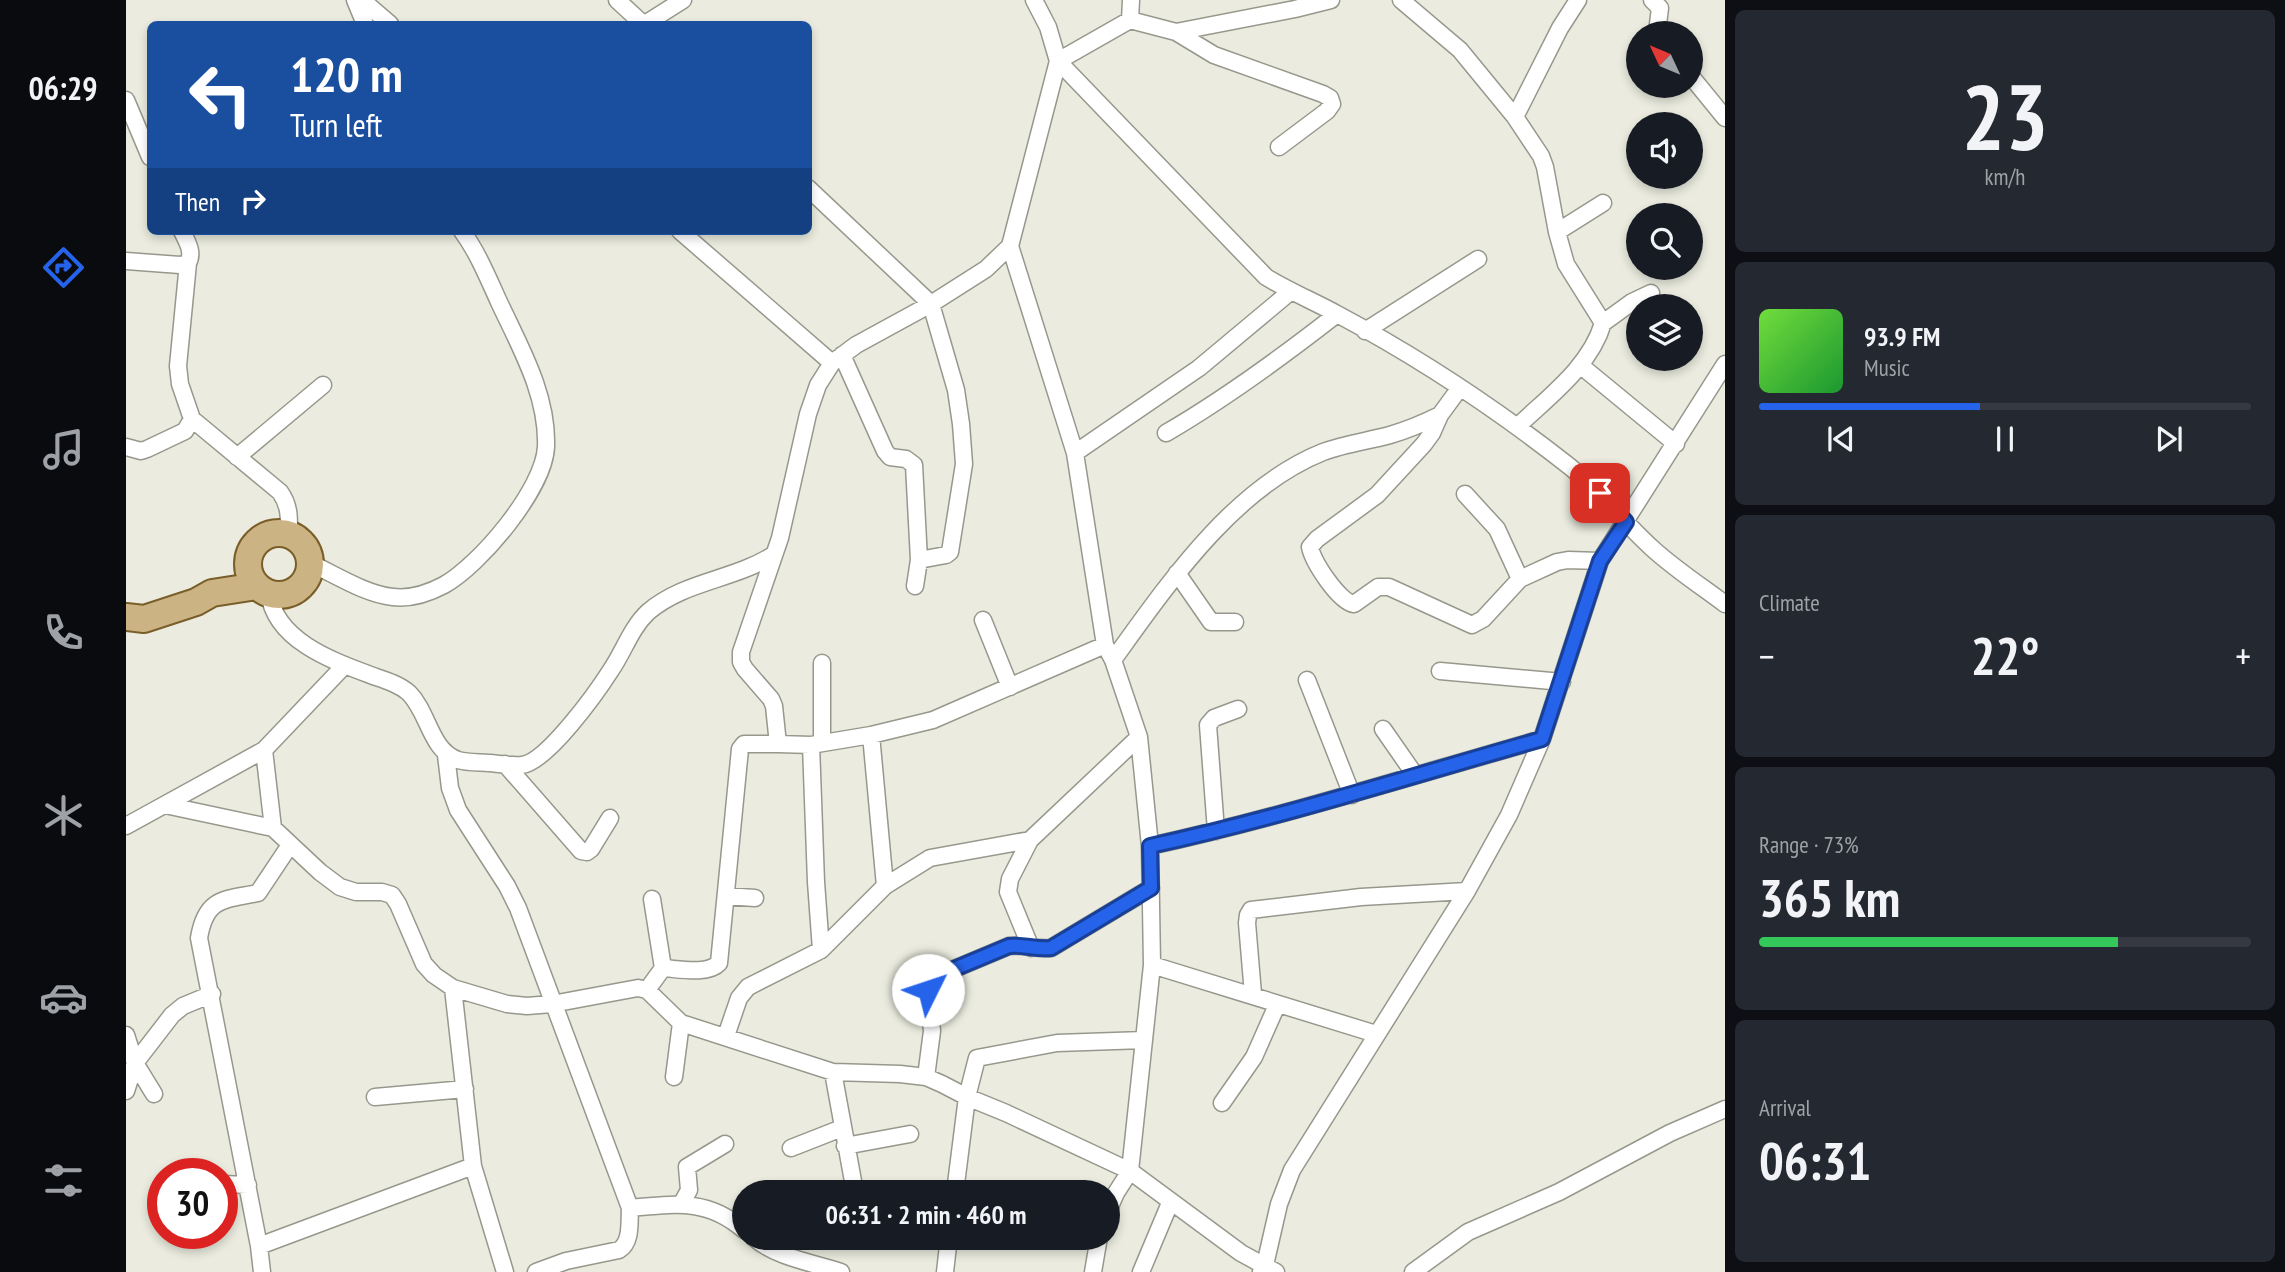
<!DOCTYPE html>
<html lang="en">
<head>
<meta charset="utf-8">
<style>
  :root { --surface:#171b24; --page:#242831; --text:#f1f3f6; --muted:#9ea1a6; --line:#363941; --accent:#2563eb }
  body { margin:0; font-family:"PT Sans Narrow",sans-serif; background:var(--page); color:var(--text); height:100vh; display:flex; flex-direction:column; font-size:26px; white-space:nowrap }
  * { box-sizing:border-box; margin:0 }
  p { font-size:23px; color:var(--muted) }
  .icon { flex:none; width:38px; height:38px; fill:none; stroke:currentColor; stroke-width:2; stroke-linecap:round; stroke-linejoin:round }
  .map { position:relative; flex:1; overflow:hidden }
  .panel { display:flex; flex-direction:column; gap:10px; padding:10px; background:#0d0f14; width:560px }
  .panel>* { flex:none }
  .guide { position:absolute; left:21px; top:21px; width:665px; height:214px; border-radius:10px; box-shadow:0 4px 10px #0003; background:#1a4fa0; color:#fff; overflow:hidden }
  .needle { width:46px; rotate:314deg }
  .fabs { position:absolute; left:1500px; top:21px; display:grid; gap:14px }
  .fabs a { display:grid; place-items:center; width:77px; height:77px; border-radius:50%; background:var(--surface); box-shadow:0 4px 10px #0003; font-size:35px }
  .speed { position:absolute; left:21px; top:1158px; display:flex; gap:14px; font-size:35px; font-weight:700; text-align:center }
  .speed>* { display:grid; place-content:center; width:91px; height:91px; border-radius:50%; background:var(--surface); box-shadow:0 4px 10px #0003; line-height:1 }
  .speed .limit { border:10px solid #d22; background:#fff; color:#111 }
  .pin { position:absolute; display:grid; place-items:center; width:60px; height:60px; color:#fff; margin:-30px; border-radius:14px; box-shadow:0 4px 10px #0006 }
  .me { position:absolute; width:77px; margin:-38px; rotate:49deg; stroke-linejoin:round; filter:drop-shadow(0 0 5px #0008) }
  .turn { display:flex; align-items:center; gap:24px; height:147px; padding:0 28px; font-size:32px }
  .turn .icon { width:91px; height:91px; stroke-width:2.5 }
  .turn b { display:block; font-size:49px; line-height:60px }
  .then { display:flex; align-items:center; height:66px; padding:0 28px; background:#0003; gap:14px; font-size:26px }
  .big { font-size:52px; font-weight:700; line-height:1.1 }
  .panel .widget { flex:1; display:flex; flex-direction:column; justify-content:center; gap:10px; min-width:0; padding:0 24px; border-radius:10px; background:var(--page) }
  .panel .dial { align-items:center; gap:0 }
  .dial b { font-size:91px; line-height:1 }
  .song { display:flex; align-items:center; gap:21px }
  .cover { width:84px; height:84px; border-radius:10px; background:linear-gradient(135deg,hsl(100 70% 55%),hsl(130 70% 35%)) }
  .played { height:7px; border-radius:4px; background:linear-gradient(90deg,var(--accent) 45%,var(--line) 45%) }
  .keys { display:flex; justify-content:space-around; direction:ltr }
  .heat { display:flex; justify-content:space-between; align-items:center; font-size:38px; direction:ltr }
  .charge { height:10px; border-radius:5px; background:linear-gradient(90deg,#34c759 73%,var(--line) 0) }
  .trip { position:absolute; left:606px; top:1180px; width:388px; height:70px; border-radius:35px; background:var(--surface); box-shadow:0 4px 10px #0003; font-weight:700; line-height:70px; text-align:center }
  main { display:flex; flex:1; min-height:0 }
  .menu { display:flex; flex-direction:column; width:126px; justify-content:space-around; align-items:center; background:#090b0e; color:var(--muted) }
  .menu .icon { width:49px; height:49px }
  .menu .active { color:var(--accent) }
  .menu b { font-size:32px; color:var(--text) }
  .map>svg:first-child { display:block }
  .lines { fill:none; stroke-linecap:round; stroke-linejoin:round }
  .street-casing { stroke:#97988c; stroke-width:19 }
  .primary-casing { stroke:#795e29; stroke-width:30 }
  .street { stroke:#fff; stroke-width:16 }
  .primary { stroke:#ccb383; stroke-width:26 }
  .route-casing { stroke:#184099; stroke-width:18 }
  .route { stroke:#2563eb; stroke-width:12 }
</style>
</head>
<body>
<main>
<nav class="menu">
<b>06:29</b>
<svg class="icon active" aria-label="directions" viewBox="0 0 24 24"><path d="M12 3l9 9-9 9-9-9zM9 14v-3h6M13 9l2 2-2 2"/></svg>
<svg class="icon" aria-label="music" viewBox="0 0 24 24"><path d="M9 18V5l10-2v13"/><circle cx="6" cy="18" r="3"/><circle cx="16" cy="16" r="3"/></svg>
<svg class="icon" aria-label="phone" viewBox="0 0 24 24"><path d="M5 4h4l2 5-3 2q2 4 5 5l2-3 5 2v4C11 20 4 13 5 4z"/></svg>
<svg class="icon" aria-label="climate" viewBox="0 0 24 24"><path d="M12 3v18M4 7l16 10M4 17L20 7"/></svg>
<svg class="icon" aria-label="car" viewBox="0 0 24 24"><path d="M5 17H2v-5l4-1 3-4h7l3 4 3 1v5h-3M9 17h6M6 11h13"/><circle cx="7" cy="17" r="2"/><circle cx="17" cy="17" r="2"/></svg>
<svg class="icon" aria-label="filters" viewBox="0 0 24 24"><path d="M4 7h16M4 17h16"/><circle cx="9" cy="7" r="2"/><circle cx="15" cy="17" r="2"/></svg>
</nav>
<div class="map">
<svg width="1599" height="1272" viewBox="0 0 1599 1272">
  <rect width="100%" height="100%" fill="#ebecdf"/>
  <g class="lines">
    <g class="street-casing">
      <path id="street" d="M 229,0 L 239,24
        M 236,0 L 264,24
        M 491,0 L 517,24
        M 908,0 L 922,27 L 932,61 L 1140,277 C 1163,291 1187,301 1211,314 C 1290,356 1373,411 1443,466 C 1474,491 1497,522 1527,549 C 1549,569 1575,586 1599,604
        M 1275,0 L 1334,50 L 1389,117 L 1434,28 L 1452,0
        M 1526,0 L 1534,8 L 1532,24 L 1536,33
        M 1004,20 L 1050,32 L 1169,9 L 1205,0
        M 519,24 L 557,0
        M 1050,32 L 1088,55 L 1197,94 L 1204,98 L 1206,104 L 1201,111 L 1153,147
        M 1564,75 L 1599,118
        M 0,100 L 24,157
        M 1389,117 L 1415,156 L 1419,167 L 1431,232 L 1440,264 L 1477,323 C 1464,367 1422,397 1391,427
        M 682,188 L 805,304 L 830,390 L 835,424 L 838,464 L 824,552 L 820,555 L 793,560
        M 554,231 L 706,363
        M 1431,232 L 1477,203
        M 884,246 L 949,453 L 979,645 L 987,660 L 1013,737 L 1024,846 L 1026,965 L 1004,1171 L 990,1193 L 982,1211
        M 0,261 L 54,265 L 62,263 C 68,252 61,242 56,231
        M 62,263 L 52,366 L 54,384 L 66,419 L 154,492 C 164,506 163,518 163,534
        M 1477,323 L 1506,302 L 1525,293
        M 1239,331 L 1352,259
        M 716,355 L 759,451 L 764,457 L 780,459 L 788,465 L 793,560 L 789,586
        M 1454,365 L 1550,444
        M 1333,389 L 1314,415 L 1306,433 L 1298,444 L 1251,495 L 1191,539 L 1184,547 C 1187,562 1213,602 1228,604 L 1252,587 L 1263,587 L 1346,625 L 1357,619 L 1394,579 L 1431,562 L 1442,560 L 1474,561
        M 1040,433 C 1100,398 1156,357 1211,314
        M 0,447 L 15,451 L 21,449 L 59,431 L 66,419
        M 949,453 L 1073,368 L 1164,292
        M 111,457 L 197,385
        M 1339,494 L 1371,529 L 1394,579
        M 184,563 C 210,575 239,594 267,597 C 284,599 303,593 318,585 C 354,565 418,489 420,447 C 422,395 394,347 373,302 C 362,278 352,253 336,231
        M 1051,573 L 1085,622 L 1109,622
        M 143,593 C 149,642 210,662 250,677 C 262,681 274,685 283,693 C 303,713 304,750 332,760 C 342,763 354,762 364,763 C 374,764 386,766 396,765 C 421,762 471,692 485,670 C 498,651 505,628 522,612 C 558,581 608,580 647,555
        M 857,620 L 884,687
        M 979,645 L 807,720 L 745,735 L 685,745 L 652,744 L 648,706 L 645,699 L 619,669 L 615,662 L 615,652 L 654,538 L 682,414 L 692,385 L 706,363 L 730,345 L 805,304 L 860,269 L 884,246 L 932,61 L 1004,20 L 1005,0
        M 987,660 C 1042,584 1107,488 1197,452 C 1218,444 1242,441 1264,435 C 1281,430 1298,423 1314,415
        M 696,663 L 696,743
        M 1314,671 L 1436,682
        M 1181,680 L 1226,795
        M 1257,729 L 1289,775
        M 745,735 L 759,886
        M 685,745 L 690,882 L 695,950
        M 320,755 L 324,788 L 332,810 L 381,886 L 392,908 L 504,1208 C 549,1204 581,1198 618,1230
        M 379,764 L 455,851 L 461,852 L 465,849 L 484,818
        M 39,805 L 147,828 L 194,872 L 214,887 L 230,892 L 256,892 L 266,895 L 272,904 L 298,964 L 308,975 L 327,988 L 381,1004 L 401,1006 L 426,1004 L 512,988 L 521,990 L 555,1023 L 707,1072 L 774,1074 L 800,1077 L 816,1084 L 841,1097 L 880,1113 L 1004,1171 L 1115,1253 L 1150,1272
        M 0,826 L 138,750
        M 147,828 L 138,750 L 219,665
        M 1090,831 L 1082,725 L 1088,718 L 1112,709
        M 904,840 L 884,879 L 882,892 L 905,948
        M 1024,846 C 1156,817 1285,776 1416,739
        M 600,896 L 629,898
        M 1026,965 L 1250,1034
        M 537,968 C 553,969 582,975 593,963 L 614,749 L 618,744 L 652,744
        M 521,990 L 537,968 L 526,899
        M 1127,994 L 1121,923 L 1122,915 L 1125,910 L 1235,897 L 1341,891
        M 0,1035 L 9,1063 L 0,1091
        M 600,1036 L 613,998 L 622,987 L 695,950 L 759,886 L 804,858 L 904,840 L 1013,737
        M 707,1072 L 729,1192
        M 548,1077 L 555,1023
        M 800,1077 L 806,1031 L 802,990 L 804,983 L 809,977 L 883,946 C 897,944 910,950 925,948 L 1025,888
        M 28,1094 L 9,1063 L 46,1015 L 57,1006 L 86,994
        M 249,1097 L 339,1089
        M 1096,1103 L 1128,1057 L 1151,1005
        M 719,1146 L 784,1134
        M 665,1148 L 716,1128
        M 347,1166 L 379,1272
        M 96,1184 L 122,1185
        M 829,1192 L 841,1097 L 851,1058 L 931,1043 L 1018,1040
        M 556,1203 L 563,1190 L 561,1167 L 599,1144
        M 627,1237 C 651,1258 685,1262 715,1272
        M 133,1246 L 347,1166 L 327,988
        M 136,1272 L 133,1246 L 73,938 C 80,897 98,900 132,893 L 164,845
        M 410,1272 L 440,1261 L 493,1250 C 506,1242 503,1222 504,1208
        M 819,1272 L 823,1237
        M 967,1272 L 973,1237
        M 1015,1272 L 1044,1203
        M 1135,1272 L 1139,1265 L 1153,1204 L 1166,1170 L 1341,891 L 1383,815 L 1416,739 L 1474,561 L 1599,364
        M 1287,1272 L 1342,1232 L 1433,1192 L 1544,1133 L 1599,1109"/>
    </g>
    <g class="primary-casing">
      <path id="primary" d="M122 564a31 31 0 1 1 62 0a31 31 0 1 1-62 0Z
        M 0,617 L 18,619 L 70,602 L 86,593 L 131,586"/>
    </g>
    <use href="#street" class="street"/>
    <use href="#primary" class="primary"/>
  </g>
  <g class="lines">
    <g class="route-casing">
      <path id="route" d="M 802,990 L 809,977 L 883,946 C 897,944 910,950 925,948 L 1025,888 L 1024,846 C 1157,817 1285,776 1416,739 L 1474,561 L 1500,522 L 1474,493"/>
    </g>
    <use href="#route" class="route"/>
  </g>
</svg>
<div class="fabs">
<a><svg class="needle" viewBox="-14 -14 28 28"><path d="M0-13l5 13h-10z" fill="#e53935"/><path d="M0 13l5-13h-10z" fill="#9ea1a6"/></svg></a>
<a><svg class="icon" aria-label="sound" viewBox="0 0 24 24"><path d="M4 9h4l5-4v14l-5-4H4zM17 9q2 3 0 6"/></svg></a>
<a><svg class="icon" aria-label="search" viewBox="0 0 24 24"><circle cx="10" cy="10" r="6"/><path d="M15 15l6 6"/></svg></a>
<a><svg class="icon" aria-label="layers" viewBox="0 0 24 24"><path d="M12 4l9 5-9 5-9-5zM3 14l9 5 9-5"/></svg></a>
</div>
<div class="speed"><div class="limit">30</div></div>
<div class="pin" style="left:1474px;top:493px;background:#d93025"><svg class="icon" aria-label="arrive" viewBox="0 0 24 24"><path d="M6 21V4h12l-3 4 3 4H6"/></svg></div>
<svg class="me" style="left:802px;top:990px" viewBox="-20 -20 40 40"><circle r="19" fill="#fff"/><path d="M0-13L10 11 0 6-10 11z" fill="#2563eb"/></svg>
<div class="trip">06:31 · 2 min · 460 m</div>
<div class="guide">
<div class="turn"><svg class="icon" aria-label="left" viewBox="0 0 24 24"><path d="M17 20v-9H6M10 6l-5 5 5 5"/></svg><div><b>120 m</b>Turn left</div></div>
<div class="then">Then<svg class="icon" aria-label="right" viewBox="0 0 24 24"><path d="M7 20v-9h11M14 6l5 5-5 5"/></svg></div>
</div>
</div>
<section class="panel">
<div class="widget dial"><b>23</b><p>km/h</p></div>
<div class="widget">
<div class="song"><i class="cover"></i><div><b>93.9 FM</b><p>Music</p></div></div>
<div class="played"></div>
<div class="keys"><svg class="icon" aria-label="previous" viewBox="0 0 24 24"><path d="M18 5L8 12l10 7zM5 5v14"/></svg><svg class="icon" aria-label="pause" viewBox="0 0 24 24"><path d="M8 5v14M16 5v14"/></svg><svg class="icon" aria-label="next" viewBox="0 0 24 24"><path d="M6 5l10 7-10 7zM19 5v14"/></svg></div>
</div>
<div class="widget"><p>Climate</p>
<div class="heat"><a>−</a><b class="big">22°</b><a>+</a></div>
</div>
<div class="widget"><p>Range · 73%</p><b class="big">365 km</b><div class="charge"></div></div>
<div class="widget"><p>Arrival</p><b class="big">06:31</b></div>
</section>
</main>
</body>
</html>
